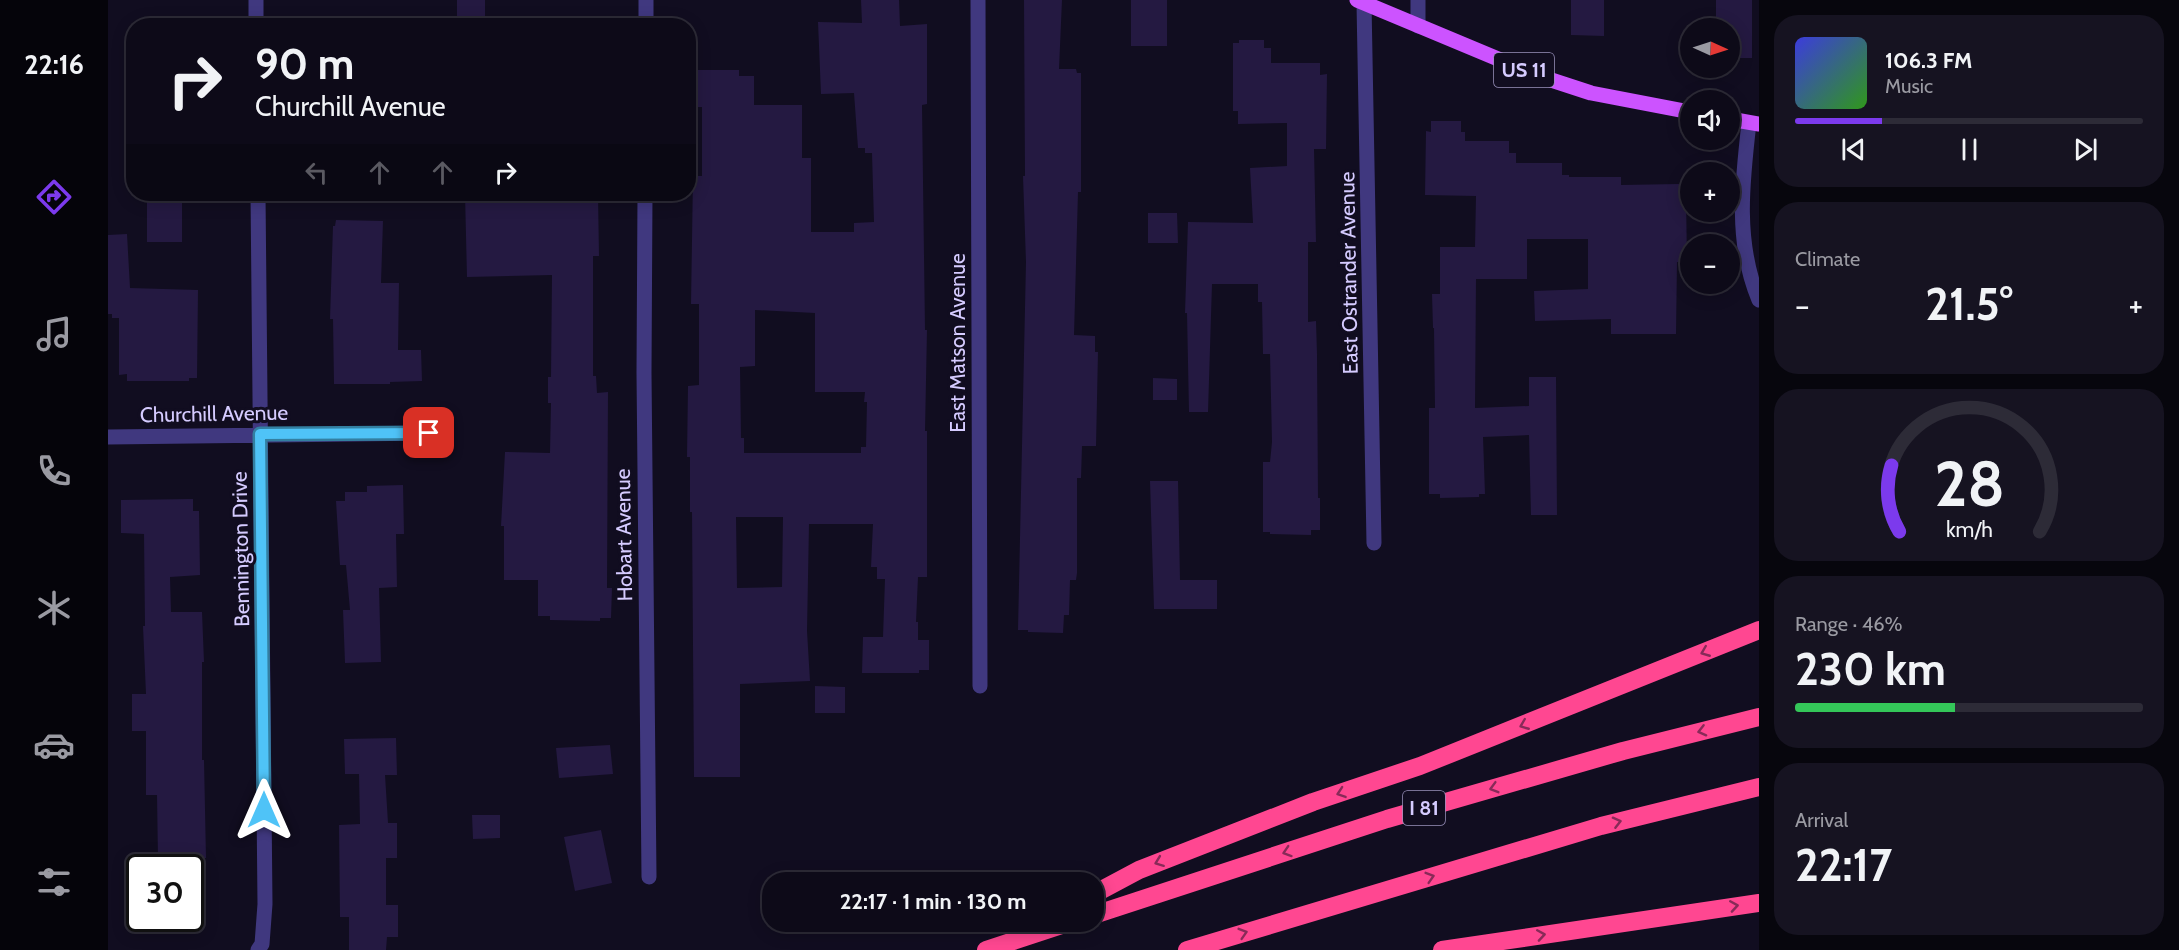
<!DOCTYPE html>
<html lang="en">
<head>
<meta charset="utf-8">
<style>
  :root { --surface:#0d0a18; --page:#161321; --text:#f1f3f6; --muted:#9a9aa2; --line:#2d2b37; --accent:#7c3aed }
  body { margin:0; font-family:Cabin,sans-serif; background:var(--page); color:var(--text); height:100vh; display:flex; flex-direction:column; font-size:22px; white-space:nowrap }
  * { box-sizing:border-box; margin:0 }
  p { font-size:20px; color:var(--muted) }
  .icon { flex:none; width:33px; height:33px; fill:none; stroke:currentColor; stroke-width:2; stroke-linecap:round; stroke-linejoin:round }
  .map { position:relative; flex:1; overflow:hidden }
  .side { display:flex; flex-direction:column; gap:15px; padding:15px; background:#07060d; width:420px }
  .side>* { flex:none }
  .guide { position:absolute; left:18px; top:18px; width:570px; height:183px; border-radius:24px; box-shadow:0 3px 15px #0003,0 0 0 2px var(--line); background:#0d0a18; color:var(--text); overflow:hidden }
  .needle { width:39px; rotate:93deg }
  .fabs { position:absolute; left:1572px; top:18px; display:grid; gap:12px }
  .fabs a { display:grid; place-items:center; width:60px; height:60px; border-radius:50%; background:var(--surface); box-shadow:0 3px 15px #0003,0 0 0 2px var(--line); font-size:30px }
  .speed { position:absolute; left:18px; top:854px; display:flex; gap:12px; font-size:30px; font-weight:700; text-align:center }
  .speed>* { display:grid; place-content:center; width:78px; height:78px; border-radius:50%; background:var(--surface); box-shadow:0 3px 15px #0003,0 0 0 2px var(--line); line-height:1 }
  .speed .limit { border:3px solid #111; border-radius:9px; background:#fff; color:#111 }
  .pin { position:absolute; display:grid; place-items:center; width:51px; height:51px; color:#fff; margin:-26px; border-radius:12px; box-shadow:0 3px 9px #0006 }
  .me { position:absolute; width:66px; margin:-33px; rotate:0deg; stroke-linejoin:round; filter:drop-shadow(0 0 4px #0008) }
  .turn { display:flex; align-items:center; gap:21px; height:126px; padding:0 30px; font-size:27px }
  .turn .icon { width:78px; height:78px; stroke-width:2.5 }
  .turn b { display:block; font-size:42px; line-height:51px }
  .lanes { display:flex; align-items:center; height:57px; padding:0 30px; background:#0003; justify-content:center; gap:30px; direction:ltr }
  .lanes .off { opacity:.35 }
  .big { font-size:45px; font-weight:700; line-height:1.1 }
  .side .tile { flex:1; display:flex; flex-direction:column; justify-content:center; gap:9px; min-width:0; padding:0 21px; border-radius:24px; background:var(--page) }
  .side .dial { align-items:center; gap:0 }
  .dial svg { height:156px; overflow:visible; fill:none; stroke:var(--line); stroke-width:7; stroke-linecap:round; text-anchor:middle }
  .dial text { fill:var(--text); stroke:none }
  .song { display:flex; align-items:center; gap:18px }
  .cover { width:72px; height:72px; border-radius:9px; background:linear-gradient(135deg,hsl(240 70% 55%),hsl(110 70% 35%)) }
  .played { height:6px; border-radius:3px; background:linear-gradient(90deg,var(--accent) 25%,var(--line) 25%) }
  .keys { display:flex; justify-content:space-around; direction:ltr }
  .heat { display:flex; justify-content:space-between; align-items:center; font-size:33px; direction:ltr }
  .charge { height:9px; border-radius:4px; background:linear-gradient(90deg,#34c759 46%,var(--line) 0) }
  .trip { position:absolute; left:654px; top:872px; width:342px; height:60px; border-radius:24px; background:var(--surface); box-shadow:0 3px 15px #0003,0 0 0 2px var(--line); font-weight:700; line-height:60px; text-align:center }
  main { display:flex; flex:1; min-height:0 }
  .tabs { display:flex; flex-direction:column; width:108px; justify-content:space-around; align-items:center; background:#05040a; color:var(--muted) }
  .tabs .icon { width:42px; height:42px }
  .tabs .on { color:var(--accent) }
  .tabs b { font-size:27px; color:var(--text) }
  .map>svg:first-child { display:block }
  .building { fill:#241941; fill-rule:evenodd }
  .lines { fill:none; stroke-linecap:round; stroke-linejoin:round }
  .minor { stroke:#40387f; stroke-width:15 }
  .major { stroke:#cc53ff; stroke-width:15 }
  .highway { stroke:#ff4791; stroke-width:18 }
  .oneway { stroke:#882a58 }
  .route-casing { stroke:#337fa1; stroke-width:15 }
  .route { stroke:#4fc3f7; stroke-width:10 }
  .labels { text-anchor:middle; stroke-width:6; stroke-linejoin:round; paint-order:stroke }
  .shield { fill:#110d20; stroke:#9a92bc; stroke-width:1.5 }
  .shield-label { font-size:20px; font-weight:bold; fill:#d5cbff }
  .street-label { font-size:21px; fill:#d5cbff; stroke:#110d20 }
</style>
</head>
<body>
<main>
<nav class="tabs">
<b>22:16</b>
<svg class="icon on" aria-label="directions" viewBox="0 0 24 24"><path d="M12 3l9 9-9 9-9-9zM9 14v-3h6M13 9l2 2-2 2"/></svg>
<svg class="icon" aria-label="music" viewBox="0 0 24 24"><path d="M9 18V5l10-2v13"/><circle cx="6" cy="18" r="3"/><circle cx="16" cy="16" r="3"/></svg>
<svg class="icon" aria-label="phone" viewBox="0 0 24 24"><path d="M5 4h4l2 5-3 2q2 4 5 5l2-3 5 2v4C11 20 4 13 5 4z"/></svg>
<svg class="icon" aria-label="climate" viewBox="0 0 24 24"><path d="M12 3v18M4 7l16 10M4 17L20 7"/></svg>
<svg class="icon" aria-label="car" viewBox="0 0 24 24"><path d="M5 17H2v-5l4-1 3-4h7l3 4 3 1v5h-3M9 17h6M6 11h13"/><circle cx="7" cy="17" r="2"/><circle cx="17" cy="17" r="2"/></svg>
<svg class="icon" aria-label="filters" viewBox="0 0 24 24"><path d="M4 7h16M4 17h16"/><circle cx="9" cy="7" r="2"/><circle cx="15" cy="17" r="2"/></svg>
</nav>
<div class="map">
<svg width="1651" height="950" viewBox="0 0 1651 950">
  <rect width="100%" height="100%" fill="#110d20"/>
  <path class="building" d="M 349,0 L 377,0 L 377,22 L 349,23 Z
    M 753,0 L 791,0 L 792,26 L 819,24 L 819,104 L 814,105 L 817,330 L 819,330 L 817,431 L 819,431 L 819,577 L 810,577 L 808,622 L 810,622 L 810,640 L 821,640 L 821,670 L 811,670 L 811,673 L 754,673 L 755,637 L 775,637 L 777,579 L 769,579 L 769,567 L 763,567 L 765,524 L 701,524 L 699,631 L 702,681 L 632,684 L 632,777 L 586,777 L 584,512 L 582,512 L 582,457 L 579,457 L 580,386 L 591,385 L 591,304 L 583,304 L 585,176 L 594,176 L 594,107 L 588,107 L 588,70 L 631,70 L 631,76 L 646,76 L 646,105 L 694,105 L 694,158 L 703,158 L 703,232 L 746,232 L 746,223 L 766,222 L 764,153 L 757,153 L 757,148 L 750,148 L 746,93 L 713,94 L 710,22 L 754,23 ZM 647,310 L 707,313 L 707,392 L 757,392 L 756,402 L 759,402 L 758,447 L 753,447 L 753,453 L 636,453 L 636,438 L 633,438 L 632,367 L 647,366 ZM 628,517 L 675,517 L 674,587 L 629,588 Z
    M 916,0 L 954,0 L 951,69 L 968,69 L 969,73 L 973,73 L 973,192 L 970,192 L 966,335 L 987,336 L 987,352 L 990,352 L 988,446 L 974,446 L 973,478 L 969,478 L 969,573 L 968,580 L 962,580 L 961,615 L 956,615 L 955,633 L 920,632 L 920,630 L 910,630 L 918,262 L 915,176 L 917,176 Z
    M 1023,0 L 1059,0 L 1059,46 L 1023,46 Z
    M 1463,0 L 1496,0 L 1496,36 L 1463,35 Z
    M 1608,0 L 1644,0 L 1644,58 L 1622,58 L 1622,28 L 1608,28 Z
    M 1131,40 L 1156,40 L 1156,48 L 1163,48 L 1163,63 L 1212,63 L 1212,75 L 1219,74 L 1218,149 L 1206,149 L 1208,242 L 1200,242 L 1200,322 L 1208,321 L 1209,354 L 1210,498 L 1212,498 L 1212,530 L 1203,530 L 1203,535 L 1162,534 L 1162,532 L 1155,532 L 1155,462 L 1162,462 L 1164,442 L 1162,354 L 1155,354 L 1154,302 L 1150,302 L 1150,284 L 1104,284 L 1100,412 L 1081,412 L 1079,313 L 1077,313 L 1080,222 L 1145,223 L 1142,168 L 1179,166 L 1179,123 L 1130,124 L 1130,111 L 1125,111 L 1125,43 L 1131,43 Z
    M 1323,121 L 1353,121 L 1353,132 L 1357,132 L 1357,141 L 1401,141 L 1401,153 L 1408,153 L 1408,163 L 1454,163 L 1454,175 L 1461,175 L 1461,177 L 1513,177 L 1513,185 L 1571,184 L 1571,195 L 1578,195 L 1579,262 L 1569,262 L 1568,334 L 1503,334 L 1503,319 L 1427,321 L 1426,291 L 1480,289 L 1480,239 L 1419,239 L 1419,279 L 1368,279 L 1367,408 L 1421,406 L 1421,377 L 1448,377 L 1449,515 L 1423,515 L 1421,435 L 1375,437 L 1377,494 L 1371,494 L 1371,497 L 1332,498 L 1332,494 L 1321,494 L 1321,408 L 1327,408 L 1326,328 L 1325,328 L 1324,294 L 1332,294 L 1332,247 L 1367,247 L 1368,196 L 1317,195 L 1318,131 L 1323,132 Z
    M 357,194 L 490,194 L 491,256 L 485,256 L 485,376 L 488,376 L 489,393 L 500,392 L 499,588 L 504,588 L 503,618 L 492,618 L 492,621 L 442,620 L 442,616 L 430,616 L 430,580 L 396,580 L 396,526 L 393,526 L 397,452 L 442,453 L 443,403 L 440,403 L 440,377 L 443,377 L 444,275 L 359,277 Z
    M 39,200 L 74,200 L 74,242 L 39,242 Z
    M 1040,213 L 1069,213 L 1070,243 L 1040,243 Z
    M 228,220 L 275,221 L 273,283 L 291,283 L 290,350 L 313,350 L 314,381 L 282,382 L 282,384 L 226,384 L 225,319 L 222,319 L 225,226 L 227,226 Z
    M 19,234 L 22,288 L 90,290 L 89,378 L 81,378 L 81,381 L 19,381 L 19,374 L 11,375 L 11,318 L 4,318 L 4,314 L 0,314 L 0,235 Z
    M 1045,378 L 1069,379 L 1069,400 L 1045,400 Z
    M 1042,481 L 1070,481 L 1072,580 L 1109,580 L 1109,609 L 1046,609 Z
    M 295,485 L 296,534 L 288,534 L 289,587 L 271,588 L 273,662 L 237,663 L 235,610 L 242,610 L 238,565 L 232,565 L 228,501 L 237,501 L 237,492 L 259,492 L 259,486 Z
    M 85,499 L 85,511 L 91,511 L 92,575 L 62,577 L 63,612 L 94,612 L 96,662 L 94,662 L 94,760 L 96,760 L 98,858 L 50,859 L 49,795 L 38,795 L 38,731 L 24,731 L 24,694 L 38,694 L 35,626 L 37,626 L 36,534 L 13,533 L 13,500 Z
    M 707,686 L 737,687 L 737,713 L 707,713 Z
    M 288,738 L 289,775 L 277,775 L 280,823 L 289,823 L 289,858 L 278,858 L 278,905 L 290,905 L 290,937 L 279,937 L 278,950 L 241,950 L 241,917 L 232,917 L 231,825 L 252,824 L 251,774 L 237,774 L 236,739 Z
    M 502,745 L 505,774 L 451,778 L 448,748 Z
    M 364,815 L 392,815 L 392,838 L 365,839 Z
    M 493,830 L 504,883 L 467,891 L 456,837 Z"/>
  <g class="lines">
    <path class="minor" d="M 148,0 L 148,26
      M 870,0 L 872,686
      M 1310,0 L 1310,26
      M 1256,3 L 1266,543
      M 538,26 L 538,0
      M 1641,123 C 1634,183 1627,243 1651,300
      M 537,194 L 536,373 L 541,877
      M 0,437 L 321,433
      M 150,950 L 154,944 L 157,904 L 150,194"/>
    <path class="major" d="M 1249,0 L 1431,76 L 1483,93 L 1582,112
      M 1622,119 L 1651,124"/>
    <path class="highway" d="M 986,894 L 1031,870 L 1205,802 L 1312,766 L 1651,630
      M 986,915 L 1279,819 L 1515,751 L 1651,717
      M 878,950 L 966,921
      M 1079,950 L 1493,826 L 1651,787
      M 1334,950 L 1651,903"/>
  </g>
  <defs><path id="oneway-chevron" d="M-2-3.5L2.5 0L-2 3.5" fill="none" stroke-width="1.6" stroke-linecap="round" stroke-linejoin="round" transform="scale(1.5)"/></defs>
  <g class="oneway">
    <use href="#oneway-chevron" transform="translate(1597 652) rotate(158)"/>
    <use href="#oneway-chevron" transform="translate(1416 725) rotate(158)"/>
    <use href="#oneway-chevron" transform="translate(1594 731) rotate(166)"/>
    <use href="#oneway-chevron" transform="translate(1386 788) rotate(164)"/>
    <use href="#oneway-chevron" transform="translate(1233 793) rotate(161)"/>
    <use href="#oneway-chevron" transform="translate(1509 822) rotate(-14)"/>
    <use href="#oneway-chevron" transform="translate(1179 852) rotate(162)"/>
    <use href="#oneway-chevron" transform="translate(1051 862) rotate(159)"/>
    <use href="#oneway-chevron" transform="translate(1322 877) rotate(-17)"/>
    <use href="#oneway-chevron" transform="translate(1626 906) rotate(-9)"/>
    <use href="#oneway-chevron" transform="translate(1135 933) rotate(-17)"/>
    <use href="#oneway-chevron" transform="translate(1433 935) rotate(-9)"/>
  </g>
  <g class="lines">
    <g class="route-casing">
      <path id="route" d="M 156,810 L 152,434 L 321,433"/>
    </g>
    <use href="#route" class="route"/>
  </g>
  <g class="labels">
    <g class="shield">
      <rect x="1386" y="53" width="60" height="34" rx="4.5"/>
      <rect x="1295" y="791" width="42" height="34" rx="4.5"/>
    </g>
    <g class="shield-label">
      <text x="1416" y="77">US 11</text>
      <text x="1316" y="815">I 81</text>
    </g>
    <g class="street-label">
      <text transform="translate(1241 273) rotate(-91)" y="7">East Ostrander Avenue</text>
      <text transform="translate(850 343) rotate(-90)" y="7">East Matson Avenue</text>
      <text transform="translate(106 414) rotate(-1)" y="7">Churchill Avenue</text>
      <text transform="translate(516 535) rotate(-91)" y="7">Hobart Avenue</text>
      <text transform="translate(133 549) rotate(-91)" y="7">Bennington Drive</text>
    </g>
  </g>
</svg>
<div class="fabs">
<a><svg class="needle" viewBox="-14 -14 28 28"><path d="M0-13l5 13h-10z" fill="#e53935"/><path d="M0 13l5-13h-10z" fill="#9a9aa2"/></svg></a>
<a><svg class="icon" aria-label="sound" viewBox="0 0 24 24"><path d="M4 9h4l5-4v14l-5-4H4zM17 9q2 3 0 6"/></svg></a>
<a>+</a>
<a>−</a>
</div>
<div class="speed"><div class="limit">30</div></div>
<div class="pin" style="left:321px;top:433px;background:#d93025"><svg class="icon" aria-label="arrive" viewBox="0 0 24 24"><path d="M6 21V4h12l-3 4 3 4H6"/></svg></div>
<svg class="me" style="left:156px;top:810px" viewBox="-20 -20 40 40"><path d="M0-17L14 15 0 8-14 15z" fill="#4fc3f7" stroke="#fff" stroke-width="4"/></svg>
<div class="trip">22:17 · 1 min · 130 m</div>
<div class="guide">
<div class="turn"><svg class="icon" aria-label="right" viewBox="0 0 24 24"><path d="M7 20v-9h11M14 6l5 5-5 5"/></svg><div><b>90 m</b>Churchill Avenue</div></div>
<div class="lanes"><svg class="icon off" aria-label="left" viewBox="0 0 24 24"><path d="M17 20v-9H6M10 6l-5 5 5 5"/></svg><svg class="icon off" aria-label="ahead" viewBox="0 0 24 24"><path d="M12 20V5M6 11l6-6 6 6"/></svg><svg class="icon off" aria-label="ahead" viewBox="0 0 24 24"><path d="M12 20V5M6 11l6-6 6 6"/></svg><svg class="icon" aria-label="right" viewBox="0 0 24 24"><path d="M7 20v-9h11M14 6l5 5-5 5"/></svg></div>
</div>
</div>
<section class="side">
<div class="tile">
<div class="song"><i class="cover"></i><div><b>106.3 FM</b><p>Music</p></div></div>
<div class="played"></div>
<div class="keys"><svg class="icon" aria-label="previous" viewBox="0 0 24 24"><path d="M18 5L8 12l10 7zM5 5v14"/></svg><svg class="icon" aria-label="pause" viewBox="0 0 24 24"><path d="M8 5v14M16 5v14"/></svg><svg class="icon" aria-label="next" viewBox="0 0 24 24"><path d="M6 5l10 7-10 7zM19 5v14"/></svg></div>
</div>
<div class="tile"><p>Climate</p>
<div class="heat"><a>−</a><b class="big">21.5°</b><a>+</a></div>
</div>
<div class="tile dial"><svg viewBox="0 0 100 80">
<path d="M14 69A42 42 0 1 1 86 69"/>
<path d="M14 69A42 42 0 0 1 10 35" stroke="#7c3aed"/>
<text x="50" y="56" font-size="32" font-weight="700">28</text>
<text x="50" y="72" font-size="11">km/h</text>
</svg></div>
<div class="tile"><p>Range · 46%</p><b class="big">230 km</b><div class="charge"></div></div>
<div class="tile"><p>Arrival</p><b class="big">22:17</b></div>
</section>
</main>
</body>
</html>
